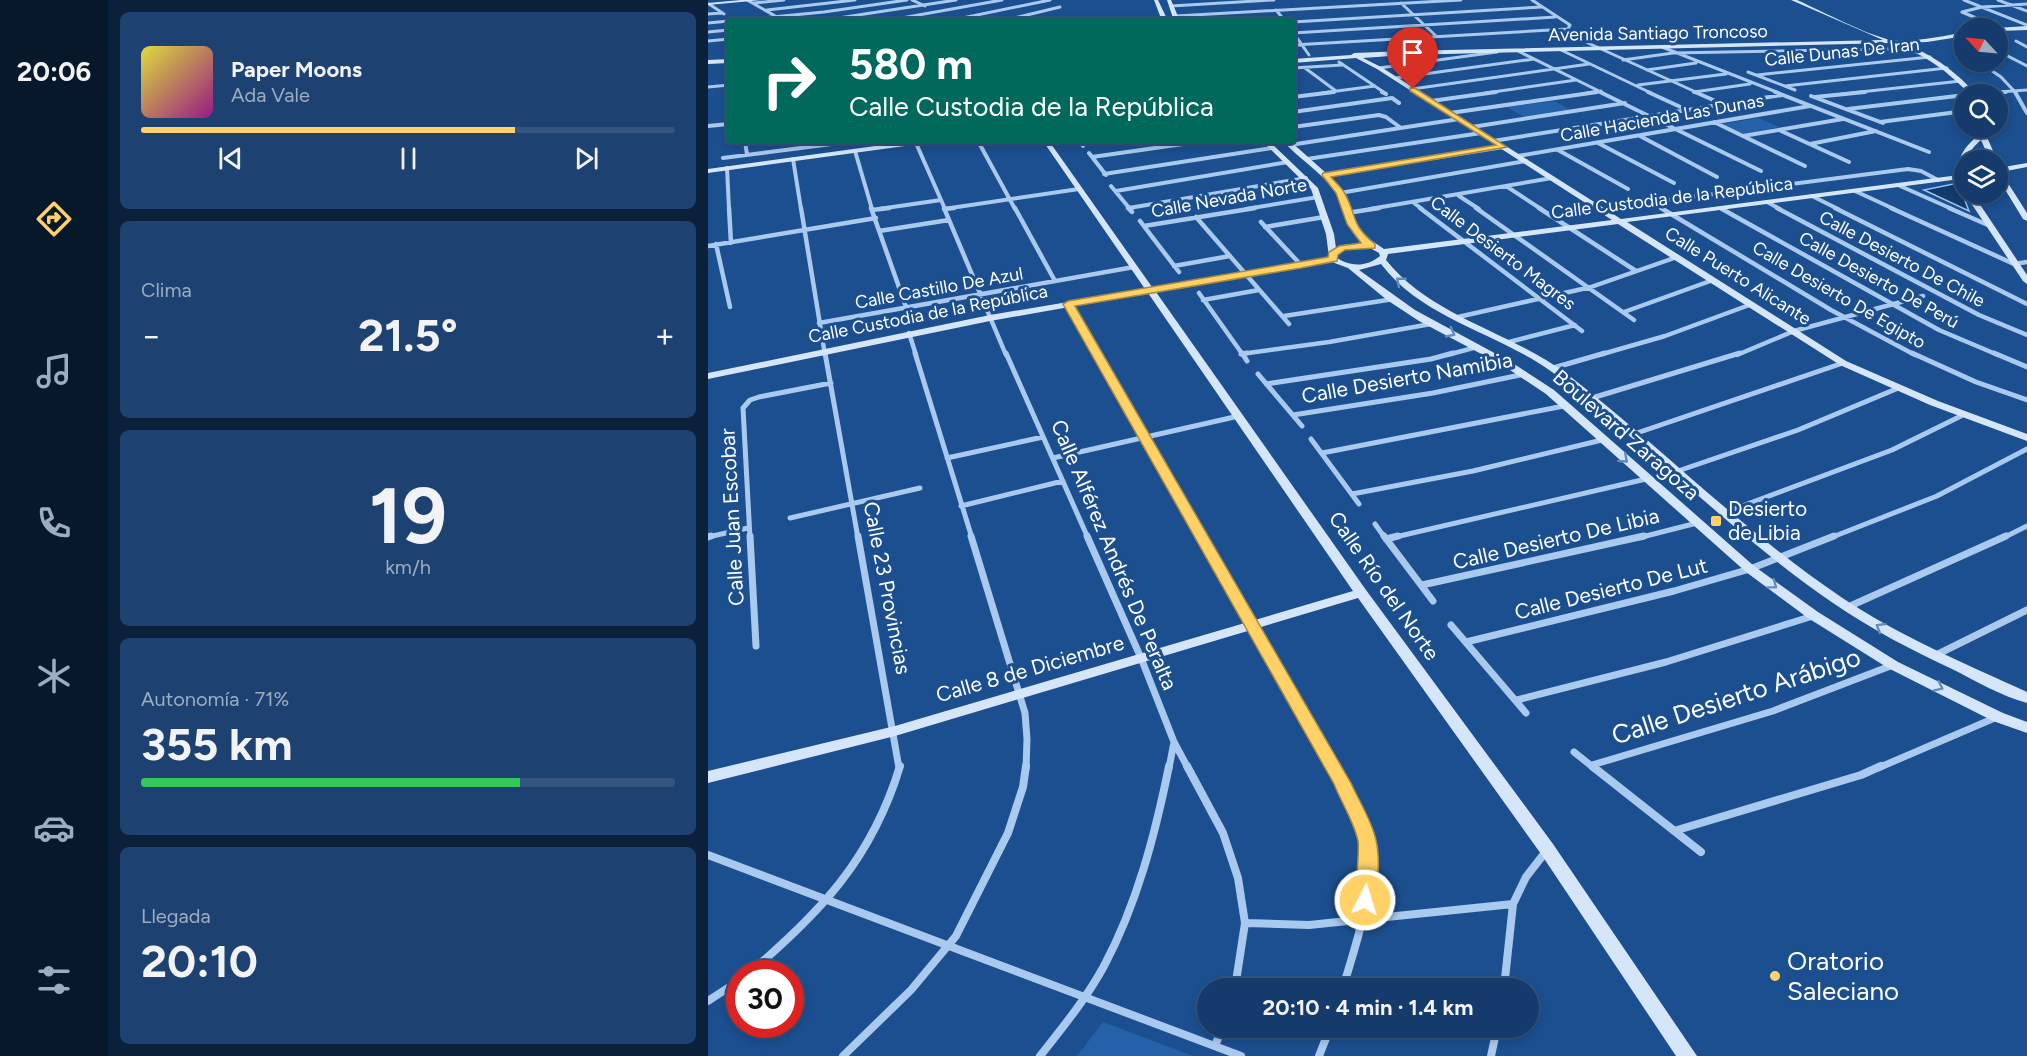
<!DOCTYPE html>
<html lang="es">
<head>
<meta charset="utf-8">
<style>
  :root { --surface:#143b6b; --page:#1d4271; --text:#f1f3f6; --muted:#9dadc1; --line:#33557e; --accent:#ffd166 }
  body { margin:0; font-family:Figtree,sans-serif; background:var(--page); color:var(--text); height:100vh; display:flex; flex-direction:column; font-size:22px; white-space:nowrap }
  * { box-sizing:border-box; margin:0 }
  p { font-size:20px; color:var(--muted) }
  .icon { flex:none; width:33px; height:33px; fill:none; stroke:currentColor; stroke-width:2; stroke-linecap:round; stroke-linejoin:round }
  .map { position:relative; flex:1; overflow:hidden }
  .sheet { display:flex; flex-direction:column; gap:12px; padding:12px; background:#0b203b; width:600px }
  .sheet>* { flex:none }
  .guide { position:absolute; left:18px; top:18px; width:570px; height:126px; border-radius:6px; box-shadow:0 3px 9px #0003,0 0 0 2px var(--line); background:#00695c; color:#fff; overflow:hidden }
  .needle { width:39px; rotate:296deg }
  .fabs { position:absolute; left:1246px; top:18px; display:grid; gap:12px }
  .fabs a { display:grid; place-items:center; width:54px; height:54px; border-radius:50%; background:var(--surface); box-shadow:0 3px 9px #0003,0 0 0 2px var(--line); font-size:30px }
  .speed { position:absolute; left:18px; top:960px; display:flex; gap:12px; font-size:30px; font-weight:700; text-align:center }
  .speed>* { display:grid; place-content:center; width:78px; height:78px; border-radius:50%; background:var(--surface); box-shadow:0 3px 9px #0003,0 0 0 2px var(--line); line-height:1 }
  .speed .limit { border:9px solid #d22; background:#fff; color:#111 }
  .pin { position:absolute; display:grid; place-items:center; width:51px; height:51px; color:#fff; margin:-62px -26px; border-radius:50% 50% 50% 0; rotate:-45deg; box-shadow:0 0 6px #0007 }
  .pin .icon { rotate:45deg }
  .me { position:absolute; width:66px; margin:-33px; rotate:5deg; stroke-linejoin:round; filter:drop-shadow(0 0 4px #0008) }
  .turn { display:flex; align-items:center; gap:21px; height:126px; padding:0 24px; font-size:27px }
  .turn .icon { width:78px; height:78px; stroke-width:2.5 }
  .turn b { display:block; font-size:42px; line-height:51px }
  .big { font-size:45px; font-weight:700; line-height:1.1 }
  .sheet .widget { flex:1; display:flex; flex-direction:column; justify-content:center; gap:9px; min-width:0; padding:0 21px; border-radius:9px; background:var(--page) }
  .sheet .dial { align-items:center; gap:0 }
  .dial b { font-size:78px; line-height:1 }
  .song { display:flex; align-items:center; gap:18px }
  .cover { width:72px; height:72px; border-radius:9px; background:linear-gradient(135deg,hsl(60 70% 55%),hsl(310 70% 35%)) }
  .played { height:6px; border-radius:3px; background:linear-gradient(90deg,var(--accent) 70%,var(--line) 70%) }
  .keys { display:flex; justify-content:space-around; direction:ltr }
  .heat { display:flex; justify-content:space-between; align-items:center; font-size:33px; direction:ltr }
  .charge { height:9px; border-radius:4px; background:linear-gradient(90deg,#34c759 71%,var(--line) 0) }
  .trip { position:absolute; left:489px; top:978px; width:342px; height:60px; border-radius:30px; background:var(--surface); box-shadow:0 3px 9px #0003,0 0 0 2px var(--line); font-weight:700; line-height:60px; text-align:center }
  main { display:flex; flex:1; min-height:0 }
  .dock { display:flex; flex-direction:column; width:108px; justify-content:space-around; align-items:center; background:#08182b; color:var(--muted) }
  .dock .icon { width:42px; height:42px }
  .dock .active { color:var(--accent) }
  .dock b { font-size:27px; color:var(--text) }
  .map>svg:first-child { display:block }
  .green { fill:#2461a8 }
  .water { fill:#123a6d; stroke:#9cc4f0; stroke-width:1.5 }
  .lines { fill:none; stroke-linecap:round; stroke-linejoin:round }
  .street-far5 { stroke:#a9c9ee; stroke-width:3 }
  .street-far4 { stroke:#a9c9ee; stroke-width:4 }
  .street-far3 { stroke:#a9c9ee; stroke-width:4.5 }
  .street-far2 { stroke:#a9c9ee; stroke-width:5 }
  .street-far1 { stroke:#a9c9ee; stroke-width:7 }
  .street { stroke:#a9c9ee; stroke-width:8 }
  .secondary { fill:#d6e6fa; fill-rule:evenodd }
  .oneway { stroke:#668bba }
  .route { fill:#ffd166; stroke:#a68842; stroke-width:1.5 }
  .poi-dot { fill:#ffd166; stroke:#1b4f8f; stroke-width:2 }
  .labels { text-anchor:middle; stroke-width:6; stroke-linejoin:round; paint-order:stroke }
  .far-street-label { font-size:18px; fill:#fff; stroke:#1b4f8f }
  .street-label { font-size:21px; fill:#fff; stroke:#1b4f8f }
  .poi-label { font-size:21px; fill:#fff; stroke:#1b4f8f; text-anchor:start }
  .near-street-label { font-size:26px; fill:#fff; stroke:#1b4f8f }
  .near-poi-label { font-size:26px; fill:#fff; stroke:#1b4f8f; text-anchor:start }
</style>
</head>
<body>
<main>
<nav class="dock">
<b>20:06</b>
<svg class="icon active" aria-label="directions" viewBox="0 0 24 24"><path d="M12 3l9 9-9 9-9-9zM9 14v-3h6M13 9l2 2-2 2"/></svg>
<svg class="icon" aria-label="music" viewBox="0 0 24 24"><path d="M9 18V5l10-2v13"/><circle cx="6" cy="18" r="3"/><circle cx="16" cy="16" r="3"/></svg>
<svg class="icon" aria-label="phone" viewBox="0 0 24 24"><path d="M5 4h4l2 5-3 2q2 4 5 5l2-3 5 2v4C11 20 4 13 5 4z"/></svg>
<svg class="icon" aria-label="climate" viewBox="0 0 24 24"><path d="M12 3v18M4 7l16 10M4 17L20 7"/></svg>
<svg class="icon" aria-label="car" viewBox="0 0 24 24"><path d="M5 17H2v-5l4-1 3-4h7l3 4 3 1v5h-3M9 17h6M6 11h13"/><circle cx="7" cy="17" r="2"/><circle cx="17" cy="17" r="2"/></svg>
<svg class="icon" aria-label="filters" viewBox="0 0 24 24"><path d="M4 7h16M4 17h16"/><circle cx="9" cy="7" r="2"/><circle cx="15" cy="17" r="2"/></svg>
</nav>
<section class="sheet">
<div class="widget">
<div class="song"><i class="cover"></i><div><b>Paper Moons</b><p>Ada Vale</p></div></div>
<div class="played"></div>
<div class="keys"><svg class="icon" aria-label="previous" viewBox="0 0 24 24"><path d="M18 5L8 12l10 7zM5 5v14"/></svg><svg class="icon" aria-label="pause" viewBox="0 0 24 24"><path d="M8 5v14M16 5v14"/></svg><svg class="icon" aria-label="next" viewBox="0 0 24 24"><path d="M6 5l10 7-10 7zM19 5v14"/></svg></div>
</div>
<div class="widget"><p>Clima</p>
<div class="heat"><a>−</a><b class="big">21.5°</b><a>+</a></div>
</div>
<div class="widget dial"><b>19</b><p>km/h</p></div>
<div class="widget"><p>Autonomía · 71%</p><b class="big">355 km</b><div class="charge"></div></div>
<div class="widget"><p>Llegada</p><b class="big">20:10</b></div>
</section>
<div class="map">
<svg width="1319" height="1056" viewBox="0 0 1319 1056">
  <rect width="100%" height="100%" fill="#1b4f8f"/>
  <path class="green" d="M 846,101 L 863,110 L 816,117 L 799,107 Z
    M 1050,118 L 1072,127 L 1036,134 L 1015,124 Z
    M 395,1022 L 485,1056 L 369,1056 Z"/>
  <path class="water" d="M 1250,183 L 1261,211 L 1216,190 Z"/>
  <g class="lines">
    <path class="street-far5" d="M 39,0 L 76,21
      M 204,0 L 217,6
      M 824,0 L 862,25 L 860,29 L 880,43 L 990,93
      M 1256,0 L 1319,25
      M 1290,0 L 1319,11
      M 46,3 L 76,0
      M 693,3 L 727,35
      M 1,4 L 16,14
      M 463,6 L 566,0
      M 59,10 L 147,0
      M 568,10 L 577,21
      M 1254,12 L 1274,7 L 1319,4
      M 1254,12 L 1294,29
      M 0,14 L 14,13
      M 468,16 L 753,0
      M 24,21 L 116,12 L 199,0
      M 111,21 L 248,0
      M 177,21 L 294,0
      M 240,21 L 342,0
      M 294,21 L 352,7
      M 585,22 L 834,7
      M 0,23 L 21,21
      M 0,32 L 21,30
      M 585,32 L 601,55
      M 585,33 L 847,17
      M 0,41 L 21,39
      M 1308,41 L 1319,47
      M 585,45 L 860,29
      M 954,47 L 1071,93
      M 853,50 L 943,93
      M 810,51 L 895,93
      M 1290,51 L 1319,66
      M 1250,53 L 1257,52
      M 915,60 L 965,53 L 1182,49
      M 631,62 L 677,93
      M 1271,62 L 1293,77 L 1308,93
      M 585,68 L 634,65
      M 597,68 L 628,91
      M 671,68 L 789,52
      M 939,70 L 988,63
      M 1040,72 L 1087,90
      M 1049,75 L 1222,57
      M 687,78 L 826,59
      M 930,85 L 1018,74
      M 1077,86 L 1239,68
      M 0,87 L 21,85
      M 704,89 L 881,64
      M 986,92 L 1042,84
      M 614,93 L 667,86
      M 778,93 L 868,80
      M 879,93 L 893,91
      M 1143,93 L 1253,81
      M 1277,93 L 1319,90"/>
    <path class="street-far4" d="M 674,92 L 678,94
      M 892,92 L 1053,171
      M 940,92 L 979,110
      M 986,92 L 989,92
      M 987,92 L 1012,103
      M 1067,92 L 1221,152
      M 1307,92 L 1319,113
      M 1264,94 L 1298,92
      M 1103,96 L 1175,123
      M 585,97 L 626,92
      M 1107,97 L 1157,92
      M 723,101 L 788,92
      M 1140,109 L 1257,95
      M 585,112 L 684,98 L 691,103
      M 742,113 L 889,92
      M 1006,122 L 1097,166
      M 1172,122 L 1257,111
      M 0,126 L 21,124
      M 585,127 L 671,115 L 678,117 L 693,128
      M 764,127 L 917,103
      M 1071,130 L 1141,162
      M 932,136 L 1009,177
      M 1035,136 L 1135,119
      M 37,141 L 39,155
      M 270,141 L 307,209
      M 372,141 L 375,146
      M 785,141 L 1074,95
      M 208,143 L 237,209
      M 890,143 L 966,183
      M 1102,144 L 1168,131
      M 582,145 L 751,119
      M 850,150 L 920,189
      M 147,151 L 164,209
      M 381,153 L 398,175
      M 810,156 L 1102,106
      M 384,157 L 496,141
      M 15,158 L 147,141
      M 85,159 L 93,209
      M 599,159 L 773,133
      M 19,168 L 21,209
      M 396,174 L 564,148
      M 618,175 L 795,147
      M 1190,185 L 1244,209
      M 403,186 L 422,209
      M 798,186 L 833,209
      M 408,191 L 580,162
      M 1147,191 L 1186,209
      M 632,193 L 818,161
      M 751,196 L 771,209
      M 1104,196 L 1130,209
      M 937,198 L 956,209
      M 944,202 L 1200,169 L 1213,171 L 1230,180
      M 1059,202 L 1072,209
      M 706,203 L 714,209
      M 421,208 L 598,178
      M 171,209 L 233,200
      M 236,209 L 371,189
      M 538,209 L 610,197
      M 662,209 L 844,178"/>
    <path class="street-far3" d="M 21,208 L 23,243
      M 93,208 L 117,355
      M 163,208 L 198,307
      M 236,208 L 298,355
      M 307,208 L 347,281
      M 420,208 L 424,212
      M 421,208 L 424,208
      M 712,208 L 874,331
      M 768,208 L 926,320
      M 831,208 L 928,271
      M 953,208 L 1123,310 L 1207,355
      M 1069,208 L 1271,315 L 1319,335
      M 1127,208 L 1319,304
      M 1183,208 L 1306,264 L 1319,262
      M 1241,208 L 1280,225
      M 236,209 L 246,208
      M 1014,209 L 1231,330 L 1290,355
      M 164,210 L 181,208
      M 639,213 L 671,208
      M 488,217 L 581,324
      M 432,221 L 471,272
      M 553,222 L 593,265
      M 436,226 L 547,208
      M 557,227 L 616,217
      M 171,231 L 241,220
      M 8,244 L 22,307
      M 0,246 L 168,218
      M 466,266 L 522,256
      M 491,293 L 535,355
      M 495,300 L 551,290
      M 360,304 L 389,355
      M 916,312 L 1005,280
      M 576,316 L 686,299
      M 750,317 L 883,287 L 969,257
      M 111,323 L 426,267
      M 201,333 L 208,355
      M 801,342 L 867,325
      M 533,354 L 621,342 L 723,324
      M 739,355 L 769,347
      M 891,355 L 957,336 L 1044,304
      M 1029,355 L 1086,331 L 1215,296"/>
    <path class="street-far2" d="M 117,353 L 150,538
      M 207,353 L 264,538
      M 298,353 L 380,538
      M 388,353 L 493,538
      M 534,353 L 539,361
      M 1204,353 L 1268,382 L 1319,400
      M 1286,353 L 1319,367
      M 533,354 L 539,353
      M 845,368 L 897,353
      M 550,374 L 594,426
      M 558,384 L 723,359 L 745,353
      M 884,398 L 1032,353
      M 585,415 L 725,393 L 817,374
      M 926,434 L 1135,363
      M 603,439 L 651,504
      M 614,453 L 856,406
      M 239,458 L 335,437
      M 345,458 L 531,416
      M 970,471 L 1090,430 L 1188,389
      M 644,494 L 765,471 L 894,440
      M 253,506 L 355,481
      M 1018,512 L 1184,450 L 1253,416
      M 82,518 L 212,488
      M 667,524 L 677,538
      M 0,537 L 40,528
      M 42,538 L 35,408 L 42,400 L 51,397 L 123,383
      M 683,538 L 938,479
      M 930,538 L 989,523
      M 1122,538 L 1229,496 L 1319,449
      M 1295,538 L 1319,526"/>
    <path class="street-far1" d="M 42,536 L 48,646
      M 150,536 L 191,768
      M 263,536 L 317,713 L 319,739 L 318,768
      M 379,536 L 433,658 L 466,742 L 480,768
      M 492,536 L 623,768
      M 676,536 L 725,601
      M 0,537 L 3,536
      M 678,539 L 690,536
      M 714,585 L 936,536
      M 1140,607 L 1298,536
      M 743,625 L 818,713
      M 758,642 L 966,591 L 1042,569 L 1126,536
      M 1228,655 L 1319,610
      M 809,700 L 958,662 L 1105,616
      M 866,752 L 886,768
      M 884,765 L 1065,711 L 1185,665
      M 461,768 L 466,742
      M 1170,768 L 1289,717"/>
    <path class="street" d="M 479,766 L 515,833 L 530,878 L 537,923 L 527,988
      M 622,766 C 634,788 649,809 657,833 C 672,882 648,941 635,988
      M 884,766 L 993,852
      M 966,831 L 1153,775 L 1173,766
      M 0,855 L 533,1056
      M 537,923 L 601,925 L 805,904
      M 40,974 C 112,913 164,859 192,766
      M 796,988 L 805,904 L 818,877 L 839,850
      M 0,1001 L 32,980
      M 507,1046 L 514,1028
      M 135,1056 L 203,990 L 248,936 L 300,833 L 315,787 L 318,766
      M 332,1056 C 355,1027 378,999 396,966 C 429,904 447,835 461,766
      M 611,1056 L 622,1028
      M 783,1056 L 789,1028"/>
    <path class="secondary" d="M 33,0 L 54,0 L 0,5 L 0,3 Z
      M 446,0 L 450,0 L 460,21 L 454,21 Z
      M 459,0 L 463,0 L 472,21 L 466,21 Z
      M 1083,0 L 1089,0 C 1116,12 1156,34 1183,40 C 1203,43 1237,36 1257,32 L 1257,36 L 1219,42 L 1193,43 C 1223,53 1246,70 1268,94 L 1262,94 C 1235,68 1220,56 1183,43 L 696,55 L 655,58 L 673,67 L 913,219 L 1251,175 C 1248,157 1258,145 1271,135 L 1269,128 L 1275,128 L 1289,160 L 1282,160 L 1273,140 C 1257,153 1257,166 1257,185 L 1254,185 L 1252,179 L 919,222 L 1138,361 L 1230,401 L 1319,434 L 1319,441 L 1222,405 L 1132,365 L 910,224 L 680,254 L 678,260 C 724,317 801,331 859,374 C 952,446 1035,531 1133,597 C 1191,636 1256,663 1319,692 L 1319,703 C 1293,696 1268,681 1244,669 C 1203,650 1163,629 1125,603 C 1049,551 981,486 911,427 C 889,408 868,389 844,372 C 789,332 716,320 673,264 L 651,270 L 707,310 L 803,362 L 846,390 L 1046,566 L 1110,612 L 1190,662 L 1295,713 L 1319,722 L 1319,733 L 1285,721 L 1180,668 L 1100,618 L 1038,572 L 838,394 L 796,366 L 711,321 L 679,300 L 640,268 L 624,262 L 448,292 L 658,590 L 845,844 L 989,1056 L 968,1056 L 833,854 L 650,598 L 187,736 L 0,783 L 0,771 L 187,726 L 645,591 L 440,293 L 282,321 L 0,379 L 0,373 L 282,315 L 437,289 L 335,141 L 341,141 L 444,287 L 621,257 L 618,234 L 603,189 L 554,141 L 561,141 L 610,188 L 626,234 L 628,248 L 634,245 L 655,243 C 635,228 639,207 626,190 C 612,171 590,158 575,141 L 582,141 L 627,181 L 636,193 L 647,224 L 654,234 L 676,249 L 904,220 L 669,69 L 648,58 L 585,63 L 585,59 L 643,55 L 646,53 L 696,51 L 1175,40 ZM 649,247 L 662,248 L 671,253 L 672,256 C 659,267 642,267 629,258 L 629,255 L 636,249 Z
      M 1319,26 L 1319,30 L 1290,31 L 1290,28 L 1288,28 Z
      M 21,59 L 21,63 L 0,64 L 0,60 Z
      M 204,141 L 222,141 L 219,143 L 0,173 L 0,169 Z
      M 1319,163 L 1319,167 L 1293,172 L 1319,213 L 1319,221 L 1315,219 L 1290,178 L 1290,168 Z
      M 1257,194 L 1265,194 L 1319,275 L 1319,284 L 1315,281 Z"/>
  </g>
  <defs><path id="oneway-chevron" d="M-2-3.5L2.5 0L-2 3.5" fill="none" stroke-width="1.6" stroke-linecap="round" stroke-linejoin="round" transform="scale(1.5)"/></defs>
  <g class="oneway">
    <use href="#oneway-chevron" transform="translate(692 281) rotate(-141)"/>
    <use href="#oneway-chevron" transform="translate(743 333) rotate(27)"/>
    <use href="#oneway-chevron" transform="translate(916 459) rotate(41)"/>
    <use href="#oneway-chevron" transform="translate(1065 585) rotate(37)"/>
    <use href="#oneway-chevron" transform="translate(1172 627) rotate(-149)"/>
    <use href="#oneway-chevron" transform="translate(1231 687) rotate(26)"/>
  </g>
  <path class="route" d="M 702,88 L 707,88 L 799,147 L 623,177 C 627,182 632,186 636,192 C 650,216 641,223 667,244 L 667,248 L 637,250 L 630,255 L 629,261 L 593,268 L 367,306 L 643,783 C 651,801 664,821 668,840 C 672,856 671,891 664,906 L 657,908 L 650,906 C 645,896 652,856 650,841 C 646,822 633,802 626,784 L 355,304 L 360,301 L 620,257 L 621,252 L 631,246 L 653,243 L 639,224 L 628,193 L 614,175 L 615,173 L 788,145 L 702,91 Z"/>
  <g class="poi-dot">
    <rect x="1002" y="515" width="12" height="12" rx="3"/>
    <circle cx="1067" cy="976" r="6"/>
  </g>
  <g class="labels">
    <g class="far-street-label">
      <text transform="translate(950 33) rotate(-1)" y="6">Avenida Santiago Troncoso</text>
      <text transform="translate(1134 52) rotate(-6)" y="6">Calle Dunas De Iran</text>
      <text transform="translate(954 118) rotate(-10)" y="6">Calle Hacienda Las Dunas</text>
      <text transform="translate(521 198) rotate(-10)" y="6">Calle Nevada Norte</text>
      <text transform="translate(964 198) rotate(-7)" y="6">Calle Custodia de la República</text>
      <text transform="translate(795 253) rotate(37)" y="6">Calle Desierto Magres</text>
      <text transform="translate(1194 259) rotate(28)" y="6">Calle Desierto De Chile</text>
      <text transform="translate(1030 276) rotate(32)" y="6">Calle Puerto Alicante</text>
      <text transform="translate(1171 280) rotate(29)" y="6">Calle Desierto De Perú</text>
      <text transform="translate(231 288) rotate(-10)" y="6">Calle Castillo De Azul</text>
      <text transform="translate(1131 295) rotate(30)" y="6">Calle Desierto De Egipto</text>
      <text transform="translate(220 314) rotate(-11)" y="6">Calle Custodia de la República</text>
    </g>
    <g class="street-label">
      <text transform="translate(699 378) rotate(-10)" y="7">Calle Desierto Namibia</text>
      <text transform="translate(918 435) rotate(41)" y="7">Boulevard Zaragoza</text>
      <text transform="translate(24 517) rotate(-93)" y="7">Calle Juan Escobar</text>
      <text transform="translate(848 539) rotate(-13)" y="7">Calle Desierto De Libia</text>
      <text transform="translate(406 555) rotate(67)" y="7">Calle Alférez Andrés De Peralta</text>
      <text transform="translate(676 586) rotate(55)" y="7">Calle Río del Norte</text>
      <text transform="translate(179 588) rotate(79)" y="7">Calle 23 Provincias</text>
      <text transform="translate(903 589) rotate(-14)" y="7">Calle Desierto De Lut</text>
      <text transform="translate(322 669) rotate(-16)" y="7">Calle 8 de Diciembre</text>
    </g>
    <g class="poi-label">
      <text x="1020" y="516">Desierto<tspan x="1020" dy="24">de Libia</tspan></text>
    </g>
    <g class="near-street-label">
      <text transform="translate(1028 696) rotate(-18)" y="9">Calle Desierto Arábigo</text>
    </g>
    <g class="near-poi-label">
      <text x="1079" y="970">Oratorio<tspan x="1079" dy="30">Saleciano</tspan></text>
    </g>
  </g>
</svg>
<div class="fabs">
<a><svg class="needle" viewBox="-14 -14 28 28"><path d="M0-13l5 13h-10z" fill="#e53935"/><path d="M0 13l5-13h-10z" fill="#9dadc1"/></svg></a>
<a><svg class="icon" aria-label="search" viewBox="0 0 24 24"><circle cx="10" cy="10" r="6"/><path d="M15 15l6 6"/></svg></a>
<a><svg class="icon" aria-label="layers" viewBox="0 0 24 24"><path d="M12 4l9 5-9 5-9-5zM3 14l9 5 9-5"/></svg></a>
</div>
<div class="speed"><div class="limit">30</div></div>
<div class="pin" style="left:705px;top:89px;background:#d93025"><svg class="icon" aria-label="arrive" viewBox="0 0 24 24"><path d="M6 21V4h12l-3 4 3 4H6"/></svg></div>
<svg class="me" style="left:657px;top:900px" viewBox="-20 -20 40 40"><circle r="17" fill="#ffd166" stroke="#fff" stroke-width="3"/><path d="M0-11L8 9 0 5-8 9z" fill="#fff"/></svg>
<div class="trip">20:10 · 4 min · 1.4 km</div>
<div class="guide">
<div class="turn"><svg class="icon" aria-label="right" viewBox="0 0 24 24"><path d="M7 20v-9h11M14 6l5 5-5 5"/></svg><div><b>580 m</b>Calle Custodia de la República</div></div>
</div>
</div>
</main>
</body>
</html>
